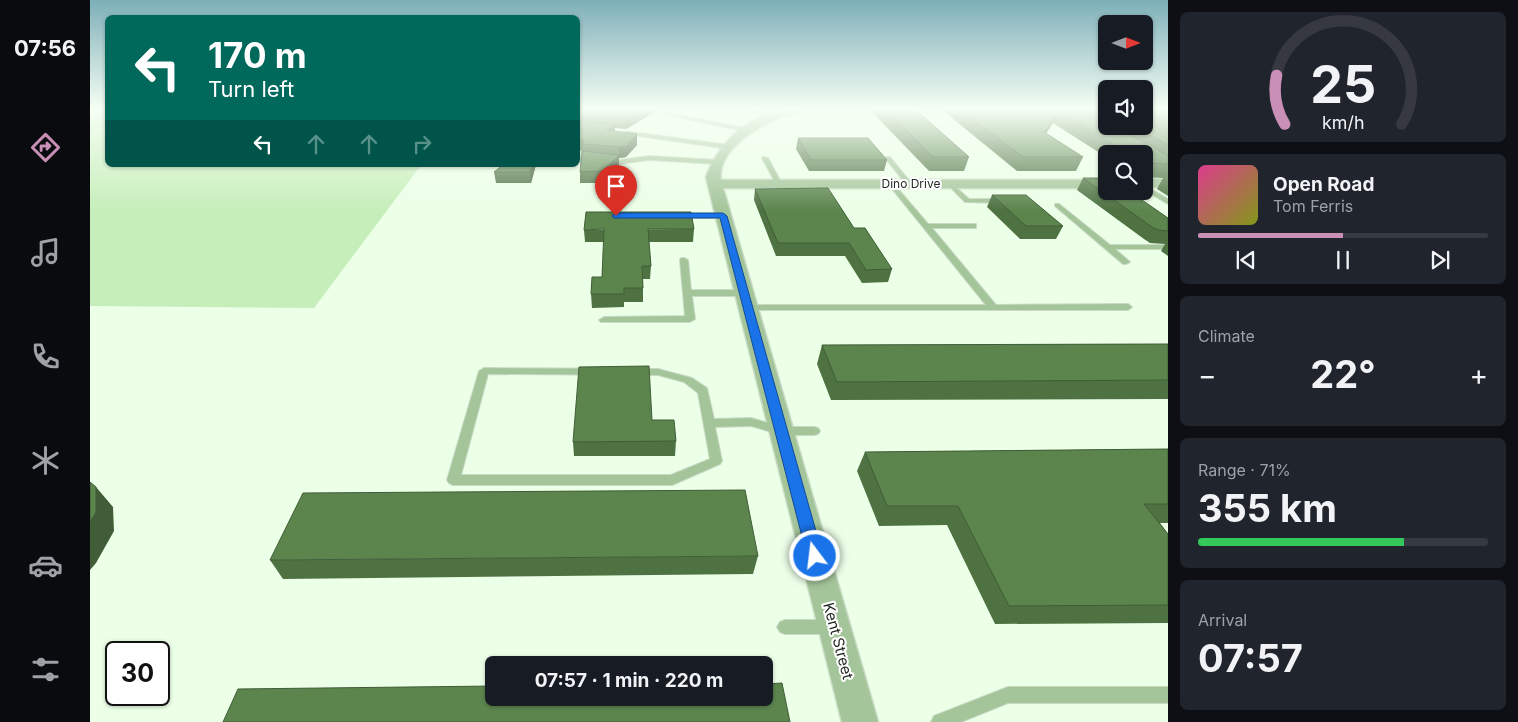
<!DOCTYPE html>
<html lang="en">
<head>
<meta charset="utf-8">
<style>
  :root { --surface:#171b24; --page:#20242c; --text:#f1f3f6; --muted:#9ea1a6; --line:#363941; --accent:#ca8fb7 }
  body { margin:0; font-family:Inter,sans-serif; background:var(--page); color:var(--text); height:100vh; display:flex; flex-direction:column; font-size:19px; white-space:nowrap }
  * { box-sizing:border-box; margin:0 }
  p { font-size:16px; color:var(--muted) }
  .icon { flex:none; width:28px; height:28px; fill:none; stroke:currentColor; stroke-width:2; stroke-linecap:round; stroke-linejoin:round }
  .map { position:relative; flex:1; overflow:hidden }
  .details { display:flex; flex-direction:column; gap:12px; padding:12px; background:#0d0f14; width:350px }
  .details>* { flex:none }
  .hud { position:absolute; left:15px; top:15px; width:475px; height:152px; border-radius:8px; box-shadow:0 1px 4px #0004; background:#00695c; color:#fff; overflow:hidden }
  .needle { width:32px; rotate:90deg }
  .fabs { position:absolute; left:1008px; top:15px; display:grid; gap:10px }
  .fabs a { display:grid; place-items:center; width:55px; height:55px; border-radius:8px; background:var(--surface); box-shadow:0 1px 4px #0004; font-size:25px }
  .speed { position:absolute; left:15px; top:641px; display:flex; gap:10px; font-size:25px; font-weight:700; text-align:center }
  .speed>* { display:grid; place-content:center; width:65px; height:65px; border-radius:50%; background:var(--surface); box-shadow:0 1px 4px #0004; line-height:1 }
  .speed .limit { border:2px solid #111; border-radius:8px; background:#fff; color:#111 }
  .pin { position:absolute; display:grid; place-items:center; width:42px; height:42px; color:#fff; margin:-51px -21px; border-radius:50% 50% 50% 0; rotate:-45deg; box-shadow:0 0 5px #0007 }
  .pin .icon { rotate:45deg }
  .me { position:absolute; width:55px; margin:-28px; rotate:345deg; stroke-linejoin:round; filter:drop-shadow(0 0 4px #0008) }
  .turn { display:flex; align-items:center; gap:18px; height:105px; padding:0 20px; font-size:22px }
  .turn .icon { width:65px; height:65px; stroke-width:2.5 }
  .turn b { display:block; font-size:35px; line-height:42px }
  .lanes { display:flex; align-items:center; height:48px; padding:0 20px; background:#0003; justify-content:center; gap:25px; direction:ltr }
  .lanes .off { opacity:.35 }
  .big { font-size:38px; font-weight:700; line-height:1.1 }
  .details .widget { flex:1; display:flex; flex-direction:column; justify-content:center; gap:8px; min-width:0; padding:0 18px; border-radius:8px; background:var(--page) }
  .details .dial { align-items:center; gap:0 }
  .dial svg { height:130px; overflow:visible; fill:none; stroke:var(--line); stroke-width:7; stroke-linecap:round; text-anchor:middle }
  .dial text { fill:var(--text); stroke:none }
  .song { display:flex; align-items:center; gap:15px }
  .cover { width:60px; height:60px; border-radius:8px; background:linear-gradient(135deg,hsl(330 70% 55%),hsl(70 70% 35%)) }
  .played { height:5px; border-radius:2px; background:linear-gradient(90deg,var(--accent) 50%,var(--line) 50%) }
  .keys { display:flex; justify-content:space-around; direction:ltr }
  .heat { display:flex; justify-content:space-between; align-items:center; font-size:28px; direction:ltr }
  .charge { height:8px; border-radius:4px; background:linear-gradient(90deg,#34c759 71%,var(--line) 0) }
  .trip { position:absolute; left:395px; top:656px; width:288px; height:50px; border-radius:8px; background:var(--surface); box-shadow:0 1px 4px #0004; font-weight:700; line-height:50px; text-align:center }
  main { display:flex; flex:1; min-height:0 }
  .tabs { display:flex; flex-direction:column; width:90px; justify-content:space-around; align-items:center; background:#090b0e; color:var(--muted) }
  .tabs .icon { width:35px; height:35px }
  .tabs .current { color:var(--accent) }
  .tabs b { font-size:22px; color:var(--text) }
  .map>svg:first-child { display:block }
  .green { fill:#c6eeba }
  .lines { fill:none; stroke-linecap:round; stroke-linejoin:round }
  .lane-casing { stroke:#c8d9c4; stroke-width:2 }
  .street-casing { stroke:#c8d9c4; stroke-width:3 }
  .lane { fill:#a4c59a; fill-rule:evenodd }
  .street { fill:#a4c59a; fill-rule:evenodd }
  .wall { fill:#4f7243 }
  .shaded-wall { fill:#405d37 }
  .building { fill:#5c854e; stroke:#405d37 }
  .route { fill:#1a73e8; stroke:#114b97 }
  .labels { text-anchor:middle; stroke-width:4; stroke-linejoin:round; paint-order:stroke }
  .far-street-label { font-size:12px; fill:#242b22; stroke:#fff }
  .street-label { font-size:15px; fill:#242b22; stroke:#fff }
</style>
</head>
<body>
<main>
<nav class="tabs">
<b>07:56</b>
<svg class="icon current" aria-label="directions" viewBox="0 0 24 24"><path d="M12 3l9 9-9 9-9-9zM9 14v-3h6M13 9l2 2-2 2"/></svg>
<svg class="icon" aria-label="music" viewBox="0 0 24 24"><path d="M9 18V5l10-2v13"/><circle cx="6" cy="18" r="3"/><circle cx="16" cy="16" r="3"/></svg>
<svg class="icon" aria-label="phone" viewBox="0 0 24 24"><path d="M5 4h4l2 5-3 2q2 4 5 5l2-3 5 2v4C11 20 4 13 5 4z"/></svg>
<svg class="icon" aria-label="climate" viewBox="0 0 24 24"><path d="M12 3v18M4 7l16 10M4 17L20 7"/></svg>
<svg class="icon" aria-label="car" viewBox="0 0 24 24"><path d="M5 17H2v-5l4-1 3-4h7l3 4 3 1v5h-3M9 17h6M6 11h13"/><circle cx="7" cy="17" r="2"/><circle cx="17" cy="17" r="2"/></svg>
<svg class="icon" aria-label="filters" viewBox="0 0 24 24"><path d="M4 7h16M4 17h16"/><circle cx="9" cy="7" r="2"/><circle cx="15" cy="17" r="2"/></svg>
</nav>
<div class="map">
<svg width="1078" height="722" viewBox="0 0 1078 722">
  <rect width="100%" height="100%" fill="#ecffe7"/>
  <path class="green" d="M 0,109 L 17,109 L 18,165 L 331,165 L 224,308 L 0,306 Z"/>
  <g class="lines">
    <g class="lane-casing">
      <path id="lane" d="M 574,109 L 580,109 L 578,111 L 582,113 L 662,130 L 659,132 L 580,116 L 572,112 Z
        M 656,109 L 665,109 L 687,116 L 684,118 Z
        M 536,131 L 639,145 L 642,147 L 639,149 L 534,134 L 533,133 Z
        M 488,156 L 529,160 L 559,156 L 628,160 L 631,162 L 628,164 L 559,160 L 529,164 L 488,160 Z
        M 673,157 L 678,158 L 692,184 L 691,185 L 686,184 L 672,158 Z
        M 796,157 L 800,157 L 821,183 L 821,185 L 817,185 L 796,159 Z
        M 801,182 L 803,183 L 838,224 L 886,224 L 886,228 L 842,228 L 906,305 L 1038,304 L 1042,307 L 1038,310 L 655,310 L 654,308 L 658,305 L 896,305 L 799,185 L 798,184 Z
        M 860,182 L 879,199 L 912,199 L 915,201 L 912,203 L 875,202 L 857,184 Z
        M 1054,185 L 1078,199 L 1078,204 L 1054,190 Z
        M 965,204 L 969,204 L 1020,245 L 1078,245 L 1078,249 L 1025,249 L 1040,262 L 1036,264 L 1033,264 L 965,206 Z
        M 586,214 L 633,214 L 637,216 L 633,218 L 586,218 Z
        M 591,258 L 594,258 L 598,260 L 601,290 L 654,290 L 658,293 L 654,296 L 602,296 L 605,319 L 600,322 L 511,322 L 509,320 L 514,317 L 595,316 L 590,260 Z
        M 394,368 L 568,369 L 602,378 L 617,388 L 624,419 L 661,418 L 692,427 L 724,427 L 728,428 L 730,431 L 728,434 L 724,435 L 692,435 L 661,426 L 625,427 L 632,461 L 630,464 L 582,485 L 363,485 L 359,483 L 357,480 L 389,371 ZM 398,374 L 568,375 L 594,382 L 608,393 L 620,459 L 581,475 L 371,475 Z
        M 695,620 L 741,620 L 746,622 L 749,627 L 746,632 L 741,634 L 695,634 L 690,632 L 687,627 L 690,622 Z
        M 918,687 L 1078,687 L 1078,703 L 918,703 L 871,722 L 841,722 L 844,716 Z"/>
    </g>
    <g class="street-casing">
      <path id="street" d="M 712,109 C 706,115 695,116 687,119 C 664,129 627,151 631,180 L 1016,180 L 1016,188 L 633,188 L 788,722 L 752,722 L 616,177 C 632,135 667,109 712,109 Z
        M 1054,179 L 1078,179 L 1078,187 L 1054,187 Z"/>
    </g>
    <use href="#lane" class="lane"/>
    <use href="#street" class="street"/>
  </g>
  <path class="wall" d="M 488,109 L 570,109 L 536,129 L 525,128 L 525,131 L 547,145 L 536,157 L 529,158 L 529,166 L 514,183 L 490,183 L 490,172 L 493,151 L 488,150 Z
    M 779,109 L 825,109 L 879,157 L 874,171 L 839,171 Z
    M 851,109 L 1016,109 L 1016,126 L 1054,126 L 1078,109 L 1078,196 L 1067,189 L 1073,178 L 1054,177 L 1054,154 L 1016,154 L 1016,157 L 963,123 L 956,133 L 993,157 L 986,171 L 927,171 Z
    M 708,138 L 797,160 L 794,171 L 719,171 L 706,149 Z
    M 413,165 L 446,165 L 441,183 L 406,183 L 404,172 Z
    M 993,178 L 1078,218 L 1078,256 L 1071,251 L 1075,244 L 1060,243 L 1054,239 L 987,190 Z
    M 665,189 L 764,228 L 802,269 L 798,282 L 772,283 L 755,256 L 686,256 L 664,200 Z
    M 902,195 L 973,226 L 966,239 L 930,239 L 897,207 Z
    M 604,229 L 603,242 L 559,242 L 561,266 L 560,279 L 553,279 L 553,302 L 534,302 L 534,307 L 502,308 L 501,294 L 512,277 L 514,242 L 495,242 L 494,230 Z
    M 1078,344 L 1078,399 L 741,400 L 727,364 L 732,345 Z
    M 562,420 L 586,441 L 585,456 L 484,456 L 483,442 Z
    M 1078,449 L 1078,523 L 1070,523 L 1078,534 L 1078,623 L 905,624 L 857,525 L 789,526 L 767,471 L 775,452 Z
    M 668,556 L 663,574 L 193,579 L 180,560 Z"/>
  <path class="shaded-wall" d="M 553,109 L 570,109 L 536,129 L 536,119 Z
    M 968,111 L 963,123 L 949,144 L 954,132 Z
    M 525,125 L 525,136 L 516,130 Z
    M 547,134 L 547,145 L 536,157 L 529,158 L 529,147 Z
    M 529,155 L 529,166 L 514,183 L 513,171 Z
    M 442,165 L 446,165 L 441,183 L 440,172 Z
    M 6,487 L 23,507 L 24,531 L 6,563 L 0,570 L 0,522 Z"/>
  <path class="building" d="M 488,109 L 553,109 L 536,119 L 488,113 Z
    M 795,109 L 825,109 L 879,157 L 843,157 Z
    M 869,109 L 995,109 L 1016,121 L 1016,126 L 1025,126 L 1053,142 L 1059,143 L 1061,145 L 1067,148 L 1065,148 L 1078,156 L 1078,164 L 1062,163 L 1060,166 L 1054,162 L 1054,154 L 1040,154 L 968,111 L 954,132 L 993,157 L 933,157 Z
    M 1054,109 L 1078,109 L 1078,145 L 1043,126 L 1054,126 Z
    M 488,121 L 525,125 L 516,130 L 547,134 L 536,146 L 529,147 L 493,144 L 494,140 L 488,139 Z
    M 708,138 L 778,138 L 797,160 L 721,160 Z
    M 492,151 L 529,155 L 513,171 L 490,172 Z
    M 413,165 L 442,165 L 440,172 L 404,172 Z
    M 993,178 L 1016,178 L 1016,191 L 1039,191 L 1078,218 L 1078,231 L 1068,230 L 1062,227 Z
    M 738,188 L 764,228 L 775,228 L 802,269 L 776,270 L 759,243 L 688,243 L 665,189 Z
    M 902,195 L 936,195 L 973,226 L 936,226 Z
    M 496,212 L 601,212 L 604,229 L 558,229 L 561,266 L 552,266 L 553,288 L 534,288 L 534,294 L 501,294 L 502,277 L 512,277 L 514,229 L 494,230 Z
    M 1078,344 L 1078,380 L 747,382 L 732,345 Z
    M 559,366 L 562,420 L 584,420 L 586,441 L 483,442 L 489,367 Z
    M 1078,449 L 1078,504 L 1054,504 L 1078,534 L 1078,605 L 919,606 L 868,506 L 797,506 L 775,452 Z
    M 0,482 L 6,487 L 6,512 L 0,522 Z
    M 655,490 L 668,556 L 180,560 L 213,493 Z
    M 692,683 L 700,722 L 133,722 L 148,689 L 404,686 L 404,698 L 674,698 L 674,684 Z"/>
  <linearGradient id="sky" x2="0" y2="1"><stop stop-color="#7dafb8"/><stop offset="0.52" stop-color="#f6fff4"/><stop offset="1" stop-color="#f6fff4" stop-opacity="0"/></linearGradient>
  <rect width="1078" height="210" fill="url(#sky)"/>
  <path class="route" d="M 526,213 L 633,213 L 637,216 L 733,556 L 731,561 L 725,563 L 720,561 L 717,556 L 630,218 L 524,218 L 522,216 Z"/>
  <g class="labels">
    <g class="far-street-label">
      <text x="821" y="188">Dino Drive</text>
    </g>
    <g class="street-label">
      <text transform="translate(748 641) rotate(75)" y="5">Kent Street</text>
    </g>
  </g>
</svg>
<div class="fabs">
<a><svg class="needle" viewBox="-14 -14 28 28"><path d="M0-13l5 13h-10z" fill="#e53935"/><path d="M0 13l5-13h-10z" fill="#9ea1a6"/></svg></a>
<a><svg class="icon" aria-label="sound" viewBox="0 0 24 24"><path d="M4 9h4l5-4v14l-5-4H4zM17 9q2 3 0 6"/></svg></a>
<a><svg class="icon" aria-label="search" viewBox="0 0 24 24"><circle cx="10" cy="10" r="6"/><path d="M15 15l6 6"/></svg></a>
</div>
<div class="speed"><div class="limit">30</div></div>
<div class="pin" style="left:526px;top:216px;background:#d93025"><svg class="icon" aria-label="arrive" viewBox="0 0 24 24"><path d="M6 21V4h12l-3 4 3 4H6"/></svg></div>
<svg class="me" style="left:725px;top:556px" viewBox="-20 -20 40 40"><circle r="17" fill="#1a73e8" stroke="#fff" stroke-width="3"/><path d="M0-11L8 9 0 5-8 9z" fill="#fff"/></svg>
<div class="trip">07:57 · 1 min · 220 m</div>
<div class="hud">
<div class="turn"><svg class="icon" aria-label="left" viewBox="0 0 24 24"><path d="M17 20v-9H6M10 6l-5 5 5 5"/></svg><div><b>170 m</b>Turn left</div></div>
<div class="lanes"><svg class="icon" aria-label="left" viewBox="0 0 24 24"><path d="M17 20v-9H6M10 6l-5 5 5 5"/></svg><svg class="icon off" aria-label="ahead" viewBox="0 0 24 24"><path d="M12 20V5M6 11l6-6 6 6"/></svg><svg class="icon off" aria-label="ahead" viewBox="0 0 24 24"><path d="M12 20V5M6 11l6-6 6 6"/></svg><svg class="icon off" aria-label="right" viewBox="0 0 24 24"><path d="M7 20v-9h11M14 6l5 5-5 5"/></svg></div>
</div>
</div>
<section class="details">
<div class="widget dial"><svg viewBox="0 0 100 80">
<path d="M14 69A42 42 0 1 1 86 69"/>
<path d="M14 69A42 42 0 0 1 9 39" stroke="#ca8fb7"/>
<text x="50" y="56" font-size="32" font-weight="700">25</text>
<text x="50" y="72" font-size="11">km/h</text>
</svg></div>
<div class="widget">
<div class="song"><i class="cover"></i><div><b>Open Road</b><p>Tom Ferris</p></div></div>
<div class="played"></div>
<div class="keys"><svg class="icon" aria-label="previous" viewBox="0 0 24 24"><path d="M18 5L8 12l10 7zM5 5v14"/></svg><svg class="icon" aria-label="pause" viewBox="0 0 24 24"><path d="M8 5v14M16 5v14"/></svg><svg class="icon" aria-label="next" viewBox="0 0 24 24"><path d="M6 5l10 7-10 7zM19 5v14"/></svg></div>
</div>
<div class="widget"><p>Climate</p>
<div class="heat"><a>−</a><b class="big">22°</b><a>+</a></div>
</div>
<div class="widget"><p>Range · 71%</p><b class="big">355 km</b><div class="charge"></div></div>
<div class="widget"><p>Arrival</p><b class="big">07:57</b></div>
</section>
</main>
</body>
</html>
